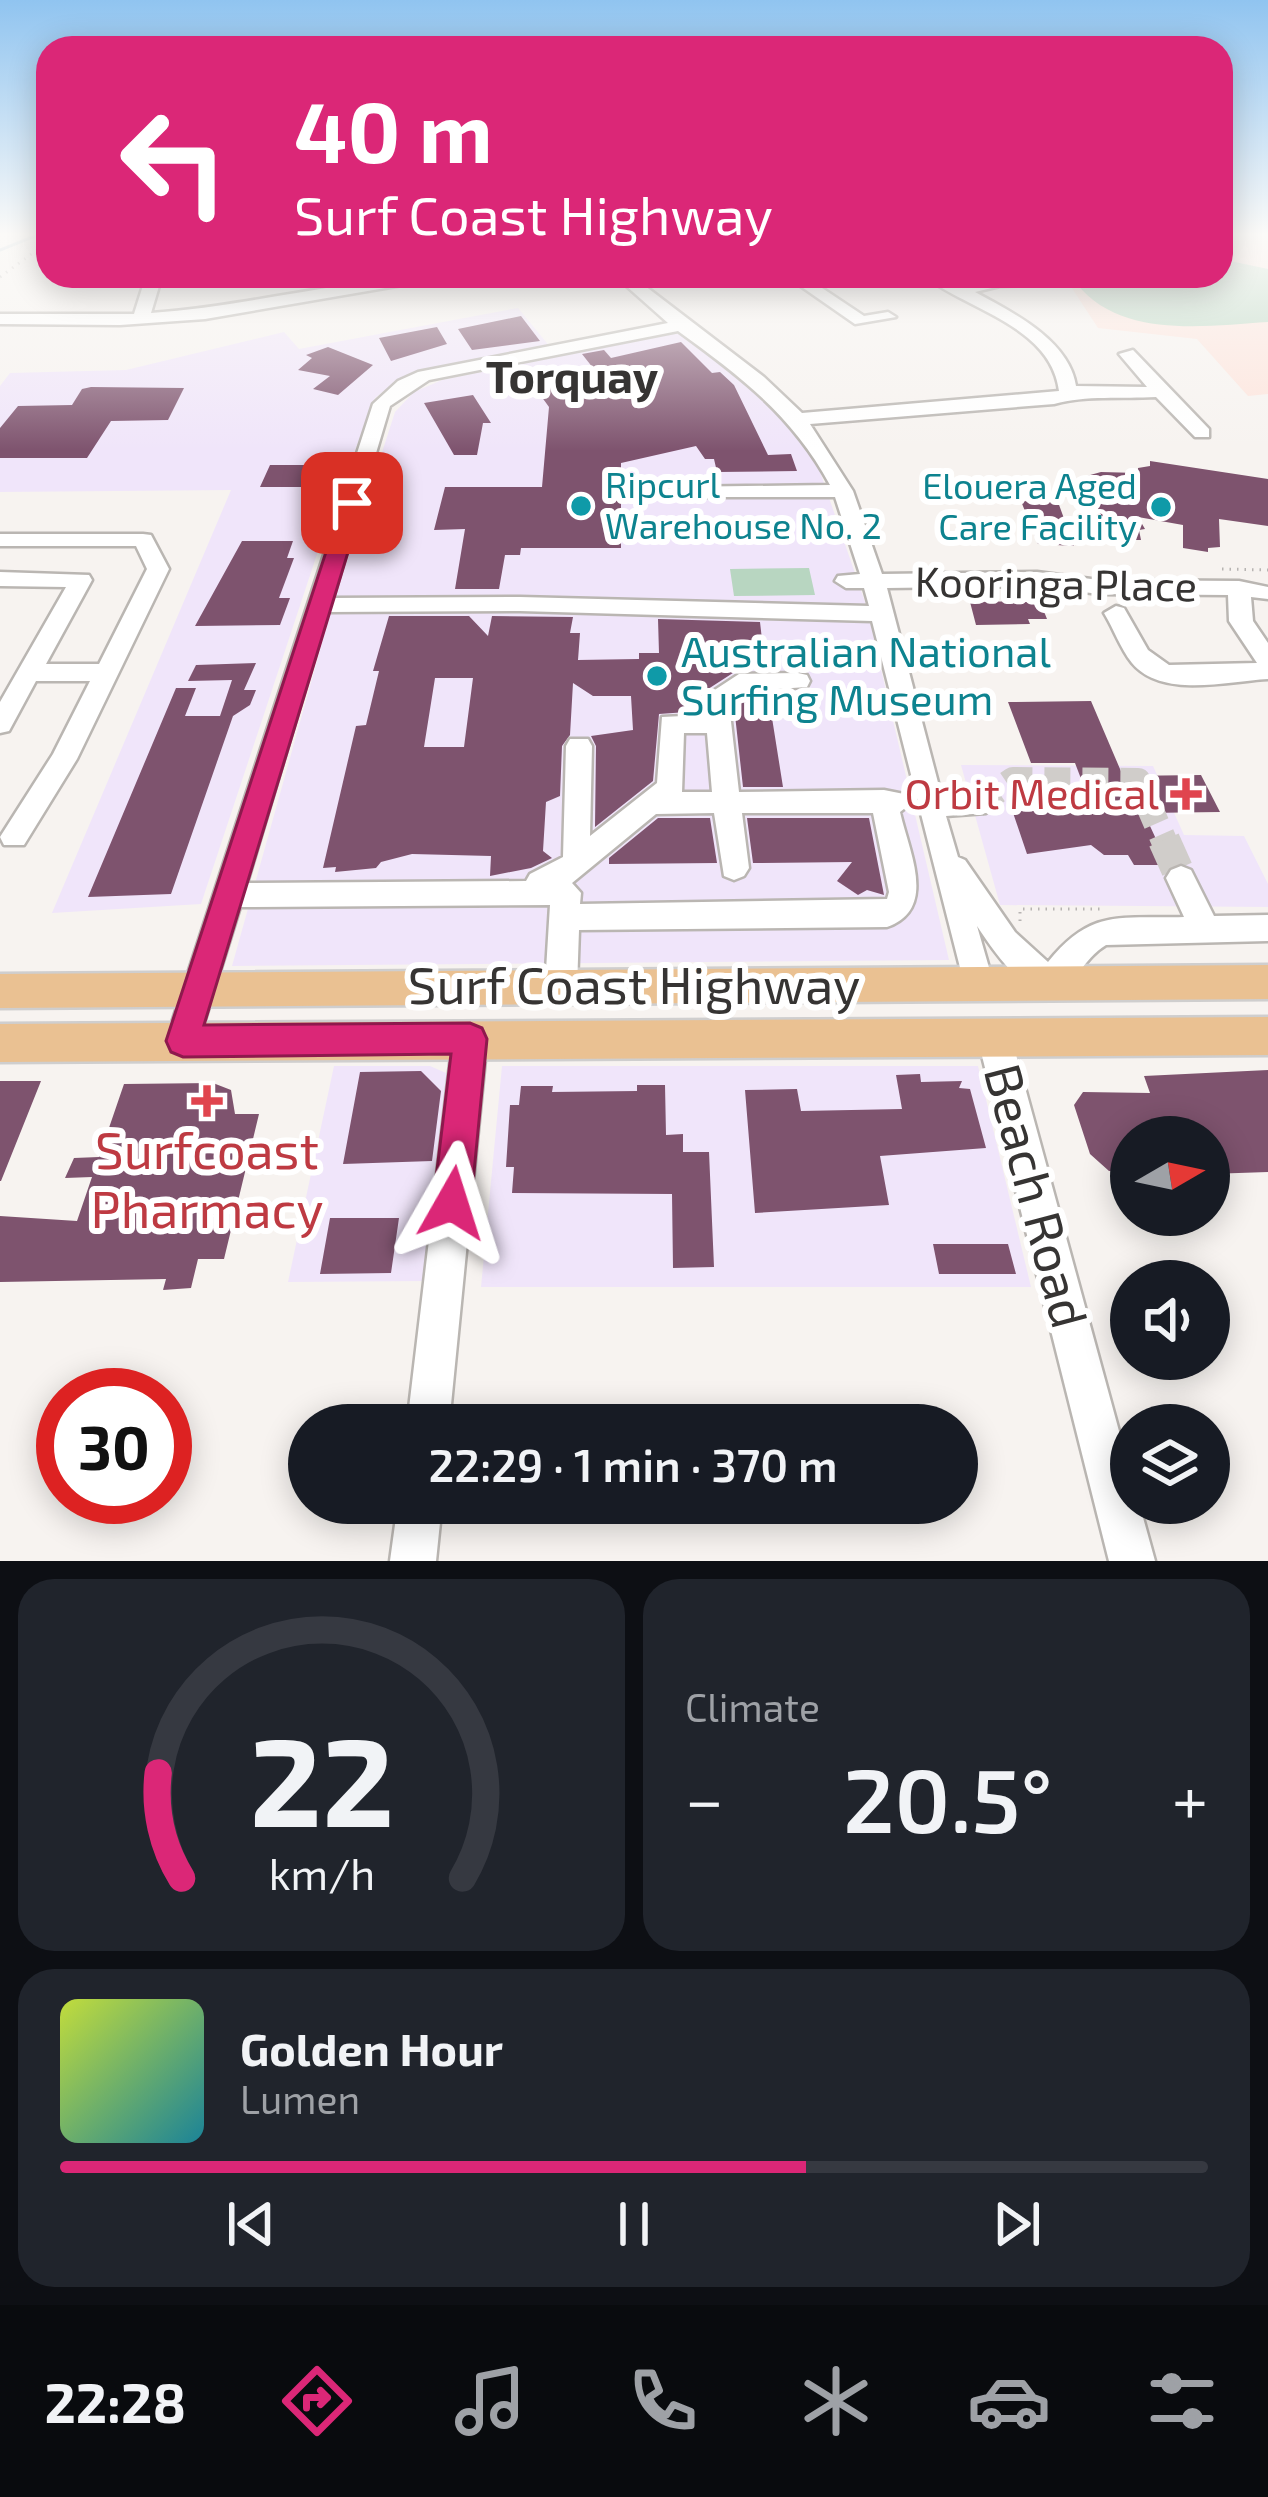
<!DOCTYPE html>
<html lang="en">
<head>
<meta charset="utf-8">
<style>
  :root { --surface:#171b24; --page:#20242c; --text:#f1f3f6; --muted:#9ea1a6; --line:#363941; --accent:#db2777 }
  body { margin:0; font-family:"Exo 2",sans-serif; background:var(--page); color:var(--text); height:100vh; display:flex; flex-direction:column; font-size:45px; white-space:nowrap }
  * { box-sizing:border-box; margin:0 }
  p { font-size:39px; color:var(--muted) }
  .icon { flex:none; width:66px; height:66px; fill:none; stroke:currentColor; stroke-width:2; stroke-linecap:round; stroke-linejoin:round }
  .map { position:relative; height:1561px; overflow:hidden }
  .drawer { display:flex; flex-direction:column; gap:18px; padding:18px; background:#0d0f14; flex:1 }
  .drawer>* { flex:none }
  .top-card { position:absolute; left:36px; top:36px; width:1197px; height:252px; border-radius:36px; box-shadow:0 6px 30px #0003; background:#db2777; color:#fff; overflow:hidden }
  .needle { width:78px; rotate:81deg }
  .buttons { position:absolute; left:1110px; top:1116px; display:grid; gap:24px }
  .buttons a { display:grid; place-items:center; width:120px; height:120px; border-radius:50%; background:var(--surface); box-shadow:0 6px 30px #0003; font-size:60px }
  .speed { position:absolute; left:36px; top:1368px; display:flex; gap:24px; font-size:60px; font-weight:700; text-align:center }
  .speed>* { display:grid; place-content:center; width:156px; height:156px; border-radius:50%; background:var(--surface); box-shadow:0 6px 30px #0003; line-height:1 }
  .speed .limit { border:18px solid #d22; background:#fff; color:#111 }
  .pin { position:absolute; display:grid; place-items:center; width:102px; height:102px; color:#fff; margin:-51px; border-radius:24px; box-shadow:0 6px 18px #0006 }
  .me { position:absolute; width:132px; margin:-66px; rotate:6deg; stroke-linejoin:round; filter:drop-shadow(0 0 9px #0008) }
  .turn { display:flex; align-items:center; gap:42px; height:252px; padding:0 60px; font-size:54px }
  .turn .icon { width:156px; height:156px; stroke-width:2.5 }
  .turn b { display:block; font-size:84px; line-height:102px }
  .big { font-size:90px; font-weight:600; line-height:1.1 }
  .drawer .card { flex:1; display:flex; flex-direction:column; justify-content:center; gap:18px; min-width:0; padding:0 42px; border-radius:36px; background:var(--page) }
  .drawer .dial { align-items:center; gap:0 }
  .dial svg { height:312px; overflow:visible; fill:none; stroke:var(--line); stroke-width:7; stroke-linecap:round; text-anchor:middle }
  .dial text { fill:var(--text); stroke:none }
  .song { display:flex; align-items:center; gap:36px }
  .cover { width:144px; height:144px; border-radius:18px; background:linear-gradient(135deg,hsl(70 70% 55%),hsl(190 70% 35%)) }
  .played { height:12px; border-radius:6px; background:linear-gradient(90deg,var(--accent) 65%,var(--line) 65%) }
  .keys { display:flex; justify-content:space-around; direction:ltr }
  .heat { display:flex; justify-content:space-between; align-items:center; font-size:66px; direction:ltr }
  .drawer .tiles { flex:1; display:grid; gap:18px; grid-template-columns:1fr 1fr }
  .card:last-child { grid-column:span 2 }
  .trip { position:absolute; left:288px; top:1404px; width:690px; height:120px; border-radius:60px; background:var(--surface); box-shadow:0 6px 30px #0003; font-weight:600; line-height:120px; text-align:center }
  .tab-bar { display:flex; height:192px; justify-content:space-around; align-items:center; background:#090b0e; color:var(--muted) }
  .tab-bar .icon { width:84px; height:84px }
  .tab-bar .selected { color:var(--accent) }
  .tab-bar b { font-size:54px; color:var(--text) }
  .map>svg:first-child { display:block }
  .commercial { fill:#f0e5fa }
  .education { fill:#fde4dc }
  .green { fill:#b8d6c1 }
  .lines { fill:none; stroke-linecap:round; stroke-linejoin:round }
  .stream { stroke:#89aac0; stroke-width:3 }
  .building { fill:#7e536e; fill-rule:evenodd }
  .minor-tunnel-far1 { stroke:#d0cdca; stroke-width:26; stroke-dasharray:26 12; stroke-linecap:butt }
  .minor-tunnel { stroke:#d0cdca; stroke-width:32; stroke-dasharray:32 16; stroke-linecap:butt }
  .minor-casing { stroke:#bab6b2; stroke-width:5 }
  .major-casing { stroke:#cfcece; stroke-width:5 }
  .path { stroke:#b7b4b2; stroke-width:3; stroke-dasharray:1.5 6; stroke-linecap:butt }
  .minor { fill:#fff; fill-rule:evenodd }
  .major { fill:#eac192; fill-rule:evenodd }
  .route { fill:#db2777; stroke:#8e194d; stroke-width:3 }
  .culture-dot { fill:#0f9aa8; stroke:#fff; stroke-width:4.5 }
  .health-dot { fill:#e0444e; stroke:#fff; stroke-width:4.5 }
  .labels { text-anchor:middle; stroke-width:12; stroke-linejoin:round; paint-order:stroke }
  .far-culture-label { font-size:36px; fill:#0d838f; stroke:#fff; text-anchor:start }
  .street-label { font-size:42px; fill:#363433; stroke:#fff }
  .culture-label { font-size:42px; fill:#0d838f; stroke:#fff; text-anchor:start }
  .health-label { font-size:42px; fill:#be3a42; stroke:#fff; text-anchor:end }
  .far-district-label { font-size:45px; font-weight:bold; fill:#363433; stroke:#fff }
  .near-street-label { font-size:51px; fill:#363433; stroke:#fff }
  .near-health-label { font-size:51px; fill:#be3a42; stroke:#fff }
</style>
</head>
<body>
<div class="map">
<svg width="1268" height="1561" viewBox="0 0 1268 1561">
  <rect width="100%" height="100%" fill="#f7f3f0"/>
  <path class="commercial" d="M 518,308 L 551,348 L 419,373 L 398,380 L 375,398 L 330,515 L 201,904 L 52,913 L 231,490 L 0,492 L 0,386 L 10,373 L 126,370 L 284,332 L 299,349 Z
    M 671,334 L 681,334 L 779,408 L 816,460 L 866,605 L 949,960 L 232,966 L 331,611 L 395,412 L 414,392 L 442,380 Z
    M 961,765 L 1153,766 L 1184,835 L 1244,836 L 1268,884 L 1268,907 L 1000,905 Z
    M 334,1066 L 430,1066 L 446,1073 L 453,1093 L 426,1281 L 288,1282 Z
    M 502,1066 L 978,1066 L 1031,1287 L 481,1287 Z"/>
  <path class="education" d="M 1221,233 L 1268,233 L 1268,394 L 1248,396 L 1197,339 L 1098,328 L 1064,276 L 1221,276 Z"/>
  <path class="green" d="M 1221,259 L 1268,269 L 1268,322 C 1205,326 1121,339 1077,284 L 1077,276 L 1221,276 Z
    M 809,568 L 815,595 L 734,596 L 730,569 Z"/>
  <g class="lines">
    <path class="stream" d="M 0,250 L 42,233"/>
  </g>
  <path class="building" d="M 521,316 L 540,341 L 472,350 L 458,329 Z
    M 437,327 L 447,344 L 391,361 L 379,338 Z
    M 681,342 L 712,373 L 720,372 L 734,385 L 768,455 L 791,454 L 797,471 L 717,472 L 714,459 L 705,459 L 696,446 L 621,463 L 621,548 L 521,548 L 520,555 L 505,555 L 499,589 L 455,589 L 465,529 L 434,530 L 445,487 L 542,487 L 549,407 L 528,378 L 548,374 L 553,381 L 597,373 L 582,354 L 604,350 L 611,358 Z
    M 328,347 L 373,365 L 338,395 L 313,389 L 330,376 L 298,370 L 312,358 L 306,355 Z
    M 91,387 L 184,388 L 168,420 L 111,421 L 87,458 L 0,458 L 0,428 L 18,406 L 72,405 L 82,389 Z
    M 473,395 L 491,423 L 483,423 L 477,455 L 454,455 L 424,403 Z
    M 1150,461 L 1268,479 L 1268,526 L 1219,519 L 1220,547 L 1208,548 L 1208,552 L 1183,548 L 1183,525 L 1138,517 L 1145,529 L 1139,530 L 1141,540 L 1113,540 L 1083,477 L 1101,472 L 1138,473 L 1138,468 L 1150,466 Z
    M 270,465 L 321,465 L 313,487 L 260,487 Z
    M 1021,501 L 1058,502 L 1074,546 L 1038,544 Z
    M 242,541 L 293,541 L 287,558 L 294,558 L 279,598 L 290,598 L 280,625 L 195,626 Z
    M 1027,601 L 1041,604 L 1047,619 L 1028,619 L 1030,624 L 976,625 L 970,602 Z
    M 389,616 L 469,616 L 488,636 L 492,616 L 573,617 L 570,633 L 580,633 L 578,660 L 639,659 L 639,653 L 659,653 L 658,619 L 760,622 L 765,666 L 730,666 L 736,671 L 705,691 L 701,711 L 659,714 L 653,781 L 595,827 L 596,746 L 591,736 L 633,730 L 631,696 L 593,696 L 573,683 L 570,735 L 562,746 L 560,796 L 546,802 L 543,851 L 552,858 L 531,868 L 490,876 L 491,856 L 412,854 L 381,862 L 376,868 L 335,872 L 336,867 L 323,868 L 356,726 L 366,725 L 379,671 L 373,671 ZM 435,678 L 473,678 L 464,747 L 424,747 Z
    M 256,663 L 244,690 L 256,690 L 250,705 L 233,716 L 171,894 L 88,897 L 176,688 L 196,688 L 185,716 L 220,716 L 232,680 L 188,681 L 196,665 Z
    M 764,694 L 769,699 L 783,787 L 743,787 L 734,706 L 747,695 Z
    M 1091,701 L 1123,776 L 1201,775 L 1220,812 L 1144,813 L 1168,865 L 1134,865 L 1128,855 L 1104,855 L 1091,845 L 1027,854 L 1008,798 L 1088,797 L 1075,763 L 1031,763 L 1008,702 Z
    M 658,818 L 710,818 L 717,863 L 609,864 L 609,858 Z
    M 747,818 L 869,818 L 884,895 L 867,890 L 858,895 L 837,881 L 852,862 L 753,863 Z
    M 1268,1070 L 1268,1172 L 1209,1174 L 1209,1137 L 1131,1137 L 1131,1170 L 1109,1171 L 1090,1154 L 1074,1105 L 1083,1092 L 1150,1093 L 1144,1076 Z
    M 421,1071 L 441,1091 L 432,1161 L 343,1164 L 360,1072 Z
    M 920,1074 L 921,1082 L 962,1081 L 959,1088 L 970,1089 L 986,1148 L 880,1156 L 889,1205 L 755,1213 L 745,1090 L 797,1089 L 801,1111 L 902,1109 L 896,1075 Z
    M 0,1081 L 41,1081 L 1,1181 L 0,1181 Z
    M 213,1083 L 231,1090 L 235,1114 L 259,1114 L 224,1259 L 198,1259 L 191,1288 L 163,1290 L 166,1279 L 0,1282 L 0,1216 L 77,1221 L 92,1177 L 65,1178 L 74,1158 L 99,1157 L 124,1084 Z
    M 637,1085 L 665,1085 L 666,1135 L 683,1134 L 683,1152 L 709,1152 L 714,1267 L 673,1268 L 672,1194 L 512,1193 L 514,1167 L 506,1167 L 510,1105 L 519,1105 L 521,1086 L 553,1086 L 552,1092 L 637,1091 Z
    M 330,1218 L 399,1218 L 391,1273 L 320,1274 Z
    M 933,1244 L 1008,1244 L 1016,1274 L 939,1274 Z"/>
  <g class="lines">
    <path class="minor-tunnel-far1" d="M 976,805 L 1013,780 L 1138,781 L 1165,843"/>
    <path class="minor-tunnel" d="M 1164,840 L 1181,878"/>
    <g class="minor-casing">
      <path id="minor" d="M 146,276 L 162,276 L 151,313 C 252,306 353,276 455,276 L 205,319 L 120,325 L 0,324 L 0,314 L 134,314 Z
        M 615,276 L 632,276 L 764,377 L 802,413 L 1059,391 C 1051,326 968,310 924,276 L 944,276 L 963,285 L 1000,276 L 1067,276 L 1066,282 L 1061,284 L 1000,286 L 975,292 C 1012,312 1069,340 1076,386 L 1147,387 L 1119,354 L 1133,350 L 1209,429 L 1209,437 L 1195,437 L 1156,397 C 1122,399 1086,395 1054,404 L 810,424 L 853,491 L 882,574 L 1037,572 L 1099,580 L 1239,581 L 1268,587 L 1268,599 L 1251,597 L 1253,621 L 1268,643 L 1268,679 C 1228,681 1162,699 1132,663 C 1120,648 1114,629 1104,613 L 1116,606 L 1124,608 L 1148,650 L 1169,665 L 1257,663 L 1229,621 L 1228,595 L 1099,594 L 1037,586 L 887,588 L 941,794 L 986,797 L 990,805 L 986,813 L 946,816 L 958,857 L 965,860 L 1015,932 L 1048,962 C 1092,908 1119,919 1184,917 L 1166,878 L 1171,870 L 1181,866 L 1191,870 L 1214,916 L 1268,915 L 1268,941 L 1106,945 C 1083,958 1074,989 1049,998 C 1019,987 994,952 977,926 L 994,985 L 989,995 L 978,999 L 967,995 L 872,621 L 520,611 L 328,612 L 247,883 L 526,881 L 530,874 L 563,857 L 566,746 L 570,739 L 588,739 L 592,746 L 590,836 L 657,783 L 662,717 L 705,715 L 707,695 L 739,674 L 798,673 L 807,675 L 810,681 L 807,687 L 745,691 L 729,704 L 739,792 L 884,790 L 909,795 L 913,802 L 900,812 C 909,852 938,909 887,927 L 579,930 L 577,987 L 572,997 L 561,1001 L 550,997 L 545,987 L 550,905 L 240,907 L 195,1052 L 183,1056 L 171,1052 L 166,1041 L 373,404 L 398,381 L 418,372 L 668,323 ZM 678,331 C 740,376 793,416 830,485 L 675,487 L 668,489 L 668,497 L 835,497 L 860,574 L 838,576 L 835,581 L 846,588 L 864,588 L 869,606 L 520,597 L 333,598 L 390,406 L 429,380 ZM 684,733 L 707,733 L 712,792 L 682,792 ZM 714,813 L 724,876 L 734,880 L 744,876 L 749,868 L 742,813 L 873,813 L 889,892 L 887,899 L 580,904 L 581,893 L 572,883 L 656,814 Z
        M 786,276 L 804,276 L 864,316 L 888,312 L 896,317 L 855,324 Z
        M 0,534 L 143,534 L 151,535 L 169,569 L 77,759 L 24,845 L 4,845 L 0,837 L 53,754 L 90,681 L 36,681 L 9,731 L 0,733 L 0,702 L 66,587 L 0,586 L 0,572 L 89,575 L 92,580 L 46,664 L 99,664 L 147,569 L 136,546 L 0,546 Z
        M 470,1024 L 482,1028 L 487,1039 L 449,1425 L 407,1425 L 453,1039 L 458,1028 Z
        M 995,1025 L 1007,1029 L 1012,1040 L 1131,1475 L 1131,1503 L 1139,1503 L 1155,1561 L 1109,1561 L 978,1040 L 983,1029 Z
        M 398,1503 L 442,1503 L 436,1561 L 390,1561 Z"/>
    </g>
    <g class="major-casing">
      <path id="major" d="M 1268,965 L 1268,999 L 0,1008 L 0,974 Z
        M 1268,1017 L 1268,1055 L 0,1062 L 0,1024 Z"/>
    </g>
    <path class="path" d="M 0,277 L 48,242
      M 1222,569 L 1268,570
      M 1020,921 L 1020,909 L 1100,909"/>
    <use href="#minor" class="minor"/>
    <use href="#major" class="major"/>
  </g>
  <linearGradient id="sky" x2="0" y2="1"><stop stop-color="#90c4f0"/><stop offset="0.52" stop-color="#fbfaf8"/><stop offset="1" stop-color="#fbfaf8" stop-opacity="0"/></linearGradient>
  <rect width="1268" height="451" fill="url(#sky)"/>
  <path class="route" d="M 352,497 L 363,503 L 204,1025 L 470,1023 L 482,1028 L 487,1039 L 471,1203 L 465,1217 L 452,1222 L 439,1217 L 433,1203 L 451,1054 L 183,1057 L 171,1052 L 166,1041 L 342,503 Z"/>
  <g class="culture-dot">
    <circle cx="581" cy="506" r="12"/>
    <circle cx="1161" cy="507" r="12"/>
    <circle cx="657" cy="676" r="12"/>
  </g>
  <g class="health-dot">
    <path d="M1180 776h12v12h12v12h-12v12h-12v-12h-12v-12h12z"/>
    <path d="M201 1083h12v12h12v12h-12v12h-12v-12h-12v-12h12z"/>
  </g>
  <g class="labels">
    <g class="far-culture-label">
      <text x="605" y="498">Ripcurl<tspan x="605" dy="41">Warehouse No. 2</tspan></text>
      <text x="1137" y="499" text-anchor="end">Elouera Aged<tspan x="1137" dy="41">Care Facility</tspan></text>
    </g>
    <g class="street-label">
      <text transform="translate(1056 584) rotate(1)" y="15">Kooringa Place</text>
    </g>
    <g class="culture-label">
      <text x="681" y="667">Australian National<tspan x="681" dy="48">Surfing Museum</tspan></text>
    </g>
    <g class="health-label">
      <text x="1159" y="809">Orbit Medical</text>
    </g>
    <g class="far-district-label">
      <text x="572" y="393">Torquay</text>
    </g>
    <g class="near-street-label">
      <text x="634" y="1004">Surf Coast Highway</text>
      <text transform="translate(1036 1196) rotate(75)" y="18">Beach Road</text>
    </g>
    <g class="near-health-label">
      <text x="207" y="1169">Surfcoast<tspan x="207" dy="59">Pharmacy</tspan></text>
    </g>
  </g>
</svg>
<div class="buttons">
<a><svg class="needle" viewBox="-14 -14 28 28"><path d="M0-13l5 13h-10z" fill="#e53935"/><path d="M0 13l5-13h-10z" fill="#9ea1a6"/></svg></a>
<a><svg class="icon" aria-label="sound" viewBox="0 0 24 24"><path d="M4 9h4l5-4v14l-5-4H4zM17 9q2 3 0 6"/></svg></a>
<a><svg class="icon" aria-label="layers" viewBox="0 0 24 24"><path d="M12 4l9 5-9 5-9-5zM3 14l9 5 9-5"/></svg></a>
</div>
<div class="speed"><div class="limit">30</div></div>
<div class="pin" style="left:352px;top:503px;background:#d93025"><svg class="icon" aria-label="arrive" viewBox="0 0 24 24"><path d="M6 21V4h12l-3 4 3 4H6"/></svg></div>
<svg class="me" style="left:452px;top:1203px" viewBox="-20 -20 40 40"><path d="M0-17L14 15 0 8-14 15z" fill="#db2777" stroke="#fff" stroke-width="4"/></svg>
<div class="trip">22:29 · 1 min · 370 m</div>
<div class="top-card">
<div class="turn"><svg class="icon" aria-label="left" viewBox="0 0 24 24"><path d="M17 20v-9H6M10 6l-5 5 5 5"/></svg><div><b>40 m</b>Surf Coast Highway</div></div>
</div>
</div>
<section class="drawer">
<div class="tiles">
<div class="card dial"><svg viewBox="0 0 100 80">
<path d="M14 69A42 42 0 1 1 86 69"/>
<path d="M14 69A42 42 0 0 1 8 42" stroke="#db2777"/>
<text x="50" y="56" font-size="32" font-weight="700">22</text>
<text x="50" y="72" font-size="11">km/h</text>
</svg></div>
<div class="card"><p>Climate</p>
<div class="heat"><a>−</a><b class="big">20.5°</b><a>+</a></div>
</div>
<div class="card">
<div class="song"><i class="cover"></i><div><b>Golden Hour</b><p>Lumen</p></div></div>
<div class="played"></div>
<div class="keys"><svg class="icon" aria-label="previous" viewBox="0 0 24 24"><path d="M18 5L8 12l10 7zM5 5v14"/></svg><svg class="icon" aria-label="pause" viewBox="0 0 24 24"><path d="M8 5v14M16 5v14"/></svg><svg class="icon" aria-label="next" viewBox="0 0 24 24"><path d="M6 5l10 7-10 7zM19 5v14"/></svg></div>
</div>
</div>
</section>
<nav class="tab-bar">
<b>22:28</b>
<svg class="icon selected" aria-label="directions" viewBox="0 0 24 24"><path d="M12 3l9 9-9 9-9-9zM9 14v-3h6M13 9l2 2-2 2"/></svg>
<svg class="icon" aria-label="music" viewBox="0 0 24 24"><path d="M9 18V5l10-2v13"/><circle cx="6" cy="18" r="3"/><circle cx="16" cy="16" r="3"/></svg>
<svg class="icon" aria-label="phone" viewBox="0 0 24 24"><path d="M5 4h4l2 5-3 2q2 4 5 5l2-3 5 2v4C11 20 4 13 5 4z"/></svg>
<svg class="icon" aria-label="climate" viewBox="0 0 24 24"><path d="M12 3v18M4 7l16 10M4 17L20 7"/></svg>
<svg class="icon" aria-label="car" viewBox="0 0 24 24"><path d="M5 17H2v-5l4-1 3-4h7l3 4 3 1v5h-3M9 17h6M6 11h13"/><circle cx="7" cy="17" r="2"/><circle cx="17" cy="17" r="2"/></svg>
<svg class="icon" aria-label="filters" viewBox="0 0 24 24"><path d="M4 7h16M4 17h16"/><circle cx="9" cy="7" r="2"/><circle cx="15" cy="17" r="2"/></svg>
</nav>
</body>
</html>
